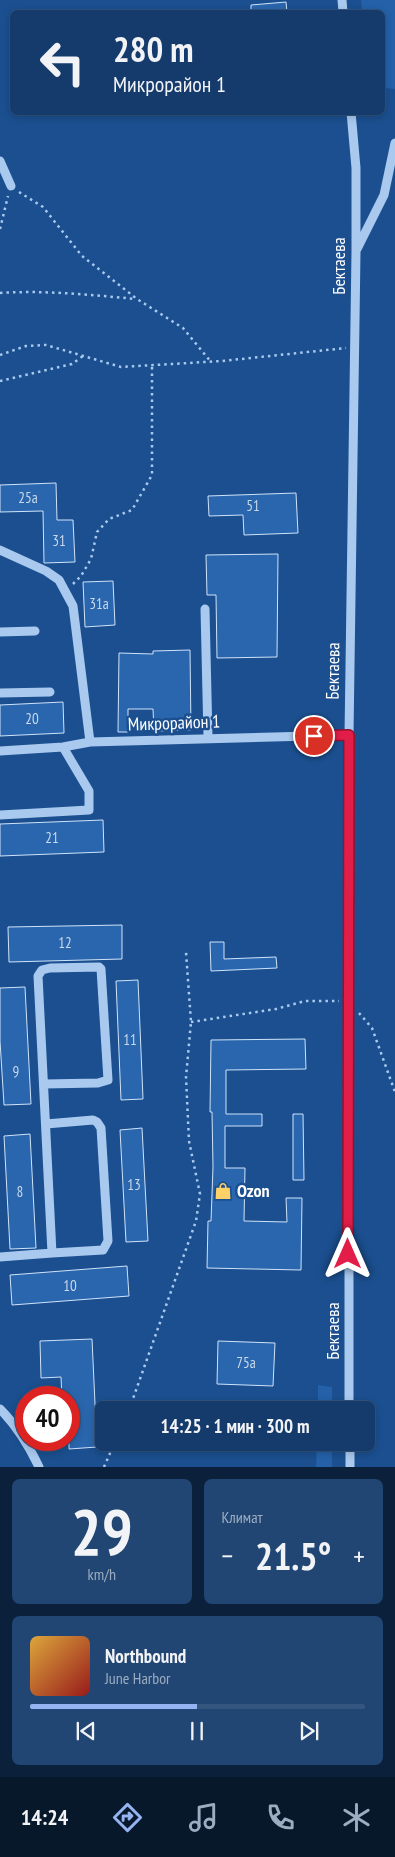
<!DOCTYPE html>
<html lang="ru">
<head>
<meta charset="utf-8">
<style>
  :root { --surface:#143b6b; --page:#214673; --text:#f1f3f6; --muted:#9dadc1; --line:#33557e; --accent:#95b2f1 }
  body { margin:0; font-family:"PT Sans Narrow",sans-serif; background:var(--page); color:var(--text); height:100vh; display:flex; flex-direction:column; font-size:19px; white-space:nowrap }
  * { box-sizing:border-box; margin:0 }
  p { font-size:16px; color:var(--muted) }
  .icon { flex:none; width:28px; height:28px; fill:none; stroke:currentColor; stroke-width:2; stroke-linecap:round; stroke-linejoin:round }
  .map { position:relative; height:1467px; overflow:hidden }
  .panel { display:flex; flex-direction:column; gap:12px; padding:12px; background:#0b203b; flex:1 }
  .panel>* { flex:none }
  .banner { position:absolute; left:10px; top:10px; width:375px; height:105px; border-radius:8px; box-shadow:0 2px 8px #0003,0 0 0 1px var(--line); background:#143b6b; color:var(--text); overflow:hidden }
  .speed { position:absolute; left:15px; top:1386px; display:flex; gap:10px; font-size:25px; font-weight:700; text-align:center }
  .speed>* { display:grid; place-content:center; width:65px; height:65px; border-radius:50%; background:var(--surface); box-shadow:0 2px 8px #0003,0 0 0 1px var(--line); line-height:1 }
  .speed .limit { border:8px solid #d22; background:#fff; color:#111 }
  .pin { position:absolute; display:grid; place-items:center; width:42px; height:42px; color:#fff; margin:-21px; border:2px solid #fff; border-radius:50%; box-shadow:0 1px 5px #0007 }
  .me { position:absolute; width:55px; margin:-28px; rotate:0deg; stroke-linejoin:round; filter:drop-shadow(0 0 4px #0008) }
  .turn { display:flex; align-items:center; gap:18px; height:105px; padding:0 20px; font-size:22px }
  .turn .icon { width:65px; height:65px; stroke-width:2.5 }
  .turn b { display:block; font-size:35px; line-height:42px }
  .big { font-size:38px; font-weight:700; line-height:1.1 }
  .panel .tile { flex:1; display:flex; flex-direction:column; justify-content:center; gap:8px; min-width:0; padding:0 18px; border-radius:8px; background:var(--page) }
  .panel .dial { align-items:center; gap:0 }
  .dial b { font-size:65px; line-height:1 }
  .song { display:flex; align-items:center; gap:15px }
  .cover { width:60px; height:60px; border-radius:8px; background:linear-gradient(135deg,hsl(40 70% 55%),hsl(0 70% 35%)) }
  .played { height:5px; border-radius:2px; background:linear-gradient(90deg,var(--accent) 50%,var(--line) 50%) }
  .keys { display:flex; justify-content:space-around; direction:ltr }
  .heat { display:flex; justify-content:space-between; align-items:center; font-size:28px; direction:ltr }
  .panel .tiles { flex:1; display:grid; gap:12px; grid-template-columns:1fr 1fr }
  .tile:last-child { grid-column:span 2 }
  .trip { position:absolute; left:95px; top:1401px; width:280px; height:50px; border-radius:8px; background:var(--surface); box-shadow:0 2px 8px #0003,0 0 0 1px var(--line); font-weight:700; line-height:50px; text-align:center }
  .menu { display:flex; height:80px; justify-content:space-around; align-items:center; background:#08182b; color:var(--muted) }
  .menu .icon { width:35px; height:35px }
  .menu .current { color:var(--accent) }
  .menu b { font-size:22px; color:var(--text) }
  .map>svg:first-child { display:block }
  .green { fill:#2461a8 }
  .building { fill:#2a66ad; stroke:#cfe3fa }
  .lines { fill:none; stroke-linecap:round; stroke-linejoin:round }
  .path { stroke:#a9c9ee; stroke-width:2.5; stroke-dasharray:2.5 4; stroke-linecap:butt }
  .minor { stroke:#a9c9ee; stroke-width:9 }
  .route-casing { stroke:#92132f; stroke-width:12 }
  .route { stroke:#e11d48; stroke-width:9 }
  .labels { text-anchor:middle; stroke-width:5; stroke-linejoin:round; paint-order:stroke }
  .number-label { font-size:15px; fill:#cad9ea }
  .street-label { font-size:18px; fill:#fff; stroke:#1b4f8f }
  .poi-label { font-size:18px; font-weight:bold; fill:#fff; stroke:#1b4f8f; text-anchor:start }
</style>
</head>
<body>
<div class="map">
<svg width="395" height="1467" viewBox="0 0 395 1467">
  <rect width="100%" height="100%" fill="#1b4f8f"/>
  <path class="green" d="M 361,0 L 395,0 L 395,89 L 383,88 L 382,12 L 362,12 Z
    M 318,1385 L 332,1387 L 332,1410 L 318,1410 Z
    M 317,1443 L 332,1443 L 332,1467 L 316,1467 Z"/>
  <path class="building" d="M 286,2 L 287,12 L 251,12 L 251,5 Z
    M 56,483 L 57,520 L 73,520 L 75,562 L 44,563 L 43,511 L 0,512 L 0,485 Z
    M 296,493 L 298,533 L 244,535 L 243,515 L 209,516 L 208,496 Z
    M 278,554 L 277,657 L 217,658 L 216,595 L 207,595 L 206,555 Z
    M 113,581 L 115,625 L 85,627 L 83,582 Z
    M 190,650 L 191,730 L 154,731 L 153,709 L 128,709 L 128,732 L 118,732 L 119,653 L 153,654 L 153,651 Z
    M 63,702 L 64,733 L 0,736 L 0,705 Z
    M 103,820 L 104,852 L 0,856 L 0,824 Z
    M 122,925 L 122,959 L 9,962 L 8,927 Z
    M 210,942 L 224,942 L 224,959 L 276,957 L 277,968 L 211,971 Z
    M 138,980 L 143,1099 L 121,1100 L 116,981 Z
    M 25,987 L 31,1104 L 4,1105 L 0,1041 L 0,988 Z
    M 305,1039 L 306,1069 L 226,1070 L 226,1114 L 262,1114 L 262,1126 L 225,1126 L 225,1168 L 245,1168 L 244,1221 L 287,1222 L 286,1198 L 302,1198 L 301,1270 L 207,1268 L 208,1221 L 211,1221 L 213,1167 L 212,1112 L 210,1112 L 211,1040 Z
    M 293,1114 L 303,1114 L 304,1180 L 293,1180 Z
    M 142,1128 L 148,1241 L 126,1242 L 120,1130 Z
    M 30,1134 L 36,1248 L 10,1249 L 4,1136 Z
    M 127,1266 L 129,1296 L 12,1305 L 10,1275 Z
    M 92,1339 L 97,1447 L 69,1449 L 69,1398 L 62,1398 L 61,1377 L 41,1378 L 40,1341 Z
    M 218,1341 L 275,1343 L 273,1386 L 217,1384 Z"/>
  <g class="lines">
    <path class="path" d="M 19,192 L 43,207 L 82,256 L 137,299 L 183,328 L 211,362
      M 0,229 L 8,196
      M 0,293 C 45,290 91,295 136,299
      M 0,355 L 26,346 L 46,345 L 121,367 L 222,361 L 346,348
      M 0,381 L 72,364 L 83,356
      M 73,584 L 81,576 L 91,559 L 97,532 L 109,519 L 132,510 L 152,475 L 152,365
      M 359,1013 L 372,1028 L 395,1092
      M 191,1022 L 276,1009 L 305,1001 L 339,1001
      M 129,1410 L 196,1221 L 200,1194 L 189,1141 L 186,1077 L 191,1022 L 186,952
      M 104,1467 L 115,1442"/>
    <path class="minor" d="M 342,0 L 343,12
      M 0,161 L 11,186
      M 357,249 L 384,195 L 395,143
      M 0,550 L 46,571 L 59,580 L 73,606 L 90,742
      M 205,609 L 208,738
      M 0,632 L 35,631
      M 0,693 L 50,692
      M 0,751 L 63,747 L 90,742 L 349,735
      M 0,815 L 89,810 L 89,791 L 63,747
      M 46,1124 L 93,1120 L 97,1122 L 101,1128 L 108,1241 L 103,1250 L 52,1253
      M 0,1257 L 52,1253 L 38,976 L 42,970 L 50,968 L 99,967 L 101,969 L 108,1080 L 98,1083 L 44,1084
      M 0,1409 C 17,1426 29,1446 39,1467
      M 349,1410 L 349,735 L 356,252 L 356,168 L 351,112
      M 350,1442 L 350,1467"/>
  </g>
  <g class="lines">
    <g class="route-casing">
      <path id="route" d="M 314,736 L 349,735 L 348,1254"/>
    </g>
    <use href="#route" class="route"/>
  </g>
  <defs>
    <g id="shop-bare" transform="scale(1.35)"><path d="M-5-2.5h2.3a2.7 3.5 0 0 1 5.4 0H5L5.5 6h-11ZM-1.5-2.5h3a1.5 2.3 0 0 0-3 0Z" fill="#ffd166" stroke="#1b4f8f" stroke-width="2.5" paint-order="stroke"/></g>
  </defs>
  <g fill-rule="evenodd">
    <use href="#shop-bare" x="223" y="1191"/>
  </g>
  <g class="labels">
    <g class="number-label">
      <text x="28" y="503">25а</text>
      <text x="253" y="511">51</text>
      <text x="59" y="546">31</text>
      <text x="99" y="609">31а</text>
      <text x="32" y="724">20</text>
      <text x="52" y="843">21</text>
      <text x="65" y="948">12</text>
      <text x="130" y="1045">11</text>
      <text x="16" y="1077">9</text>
      <text x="134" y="1190">13</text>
      <text x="20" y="1197">8</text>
      <text x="70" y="1291">10</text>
      <text x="246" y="1368">75а</text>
    </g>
    <g class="street-label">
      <text transform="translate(339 266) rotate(-90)" y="6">Бектаева</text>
      <text transform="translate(333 671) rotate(-89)" y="6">Бектаева</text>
      <text transform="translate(174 723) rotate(-2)" y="6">Микрорайон 1</text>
      <text transform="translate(333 1331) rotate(-90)" y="6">Бектаева</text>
    </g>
    <g class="poi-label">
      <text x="237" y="1197">Ozon</text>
    </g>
  </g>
</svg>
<div class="speed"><div class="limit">40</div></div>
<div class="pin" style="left:314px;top:736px;background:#d93025"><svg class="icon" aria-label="arrive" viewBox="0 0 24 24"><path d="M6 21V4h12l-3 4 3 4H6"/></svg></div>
<svg class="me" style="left:348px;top:1254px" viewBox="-20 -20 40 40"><path d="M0-17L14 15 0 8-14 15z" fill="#e11d48" stroke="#fff" stroke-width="4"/></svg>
<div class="trip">14:25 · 1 мин · 300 m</div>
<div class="banner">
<div class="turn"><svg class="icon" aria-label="left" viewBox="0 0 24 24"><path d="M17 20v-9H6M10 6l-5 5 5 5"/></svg><div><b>280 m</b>Микрорайон 1</div></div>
</div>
</div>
<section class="panel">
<div class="tiles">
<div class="tile dial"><b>29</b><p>km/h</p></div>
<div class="tile"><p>Климат</p>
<div class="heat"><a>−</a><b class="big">21.5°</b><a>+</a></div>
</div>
<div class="tile">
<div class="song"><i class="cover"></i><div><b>Northbound</b><p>June Harbor</p></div></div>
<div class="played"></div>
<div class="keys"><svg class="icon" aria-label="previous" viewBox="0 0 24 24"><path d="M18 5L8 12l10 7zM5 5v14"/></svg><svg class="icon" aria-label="pause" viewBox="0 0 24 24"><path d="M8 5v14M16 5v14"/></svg><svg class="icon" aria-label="next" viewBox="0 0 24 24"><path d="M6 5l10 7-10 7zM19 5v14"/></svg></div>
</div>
</div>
</section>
<nav class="menu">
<b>14:24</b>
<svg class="icon current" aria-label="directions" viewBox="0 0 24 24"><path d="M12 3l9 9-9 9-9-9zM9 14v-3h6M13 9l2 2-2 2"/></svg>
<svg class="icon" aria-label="music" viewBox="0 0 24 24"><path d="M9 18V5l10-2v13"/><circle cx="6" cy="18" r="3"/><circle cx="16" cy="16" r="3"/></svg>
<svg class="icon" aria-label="phone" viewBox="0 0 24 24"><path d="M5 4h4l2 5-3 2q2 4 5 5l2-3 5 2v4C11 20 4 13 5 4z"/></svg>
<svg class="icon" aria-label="climate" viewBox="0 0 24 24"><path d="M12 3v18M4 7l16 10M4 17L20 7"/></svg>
</nav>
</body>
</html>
